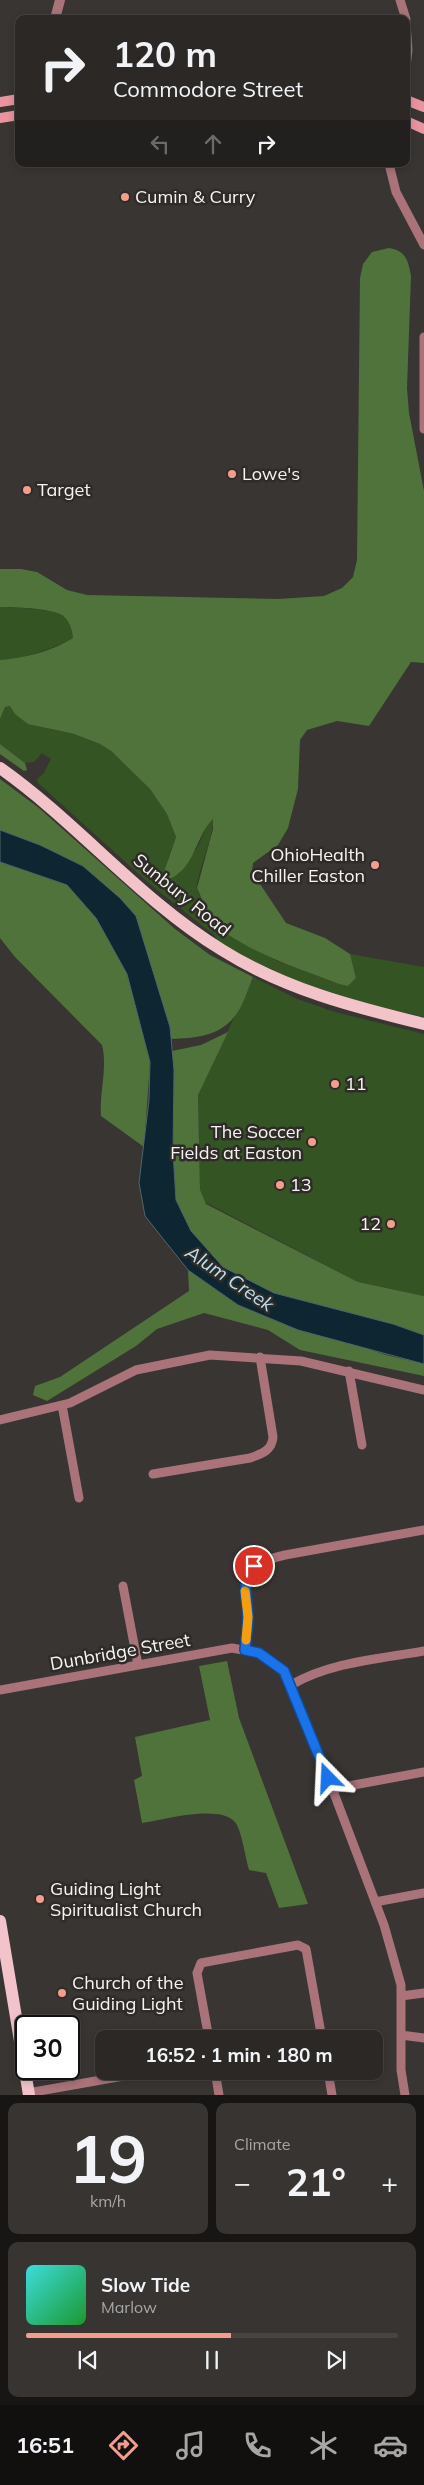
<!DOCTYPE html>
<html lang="en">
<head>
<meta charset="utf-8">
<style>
  :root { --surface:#2b2826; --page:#373432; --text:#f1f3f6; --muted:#a6a6a7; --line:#474443; --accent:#f49d8d }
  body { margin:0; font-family:Mulish,sans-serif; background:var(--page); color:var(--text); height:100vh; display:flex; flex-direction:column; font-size:19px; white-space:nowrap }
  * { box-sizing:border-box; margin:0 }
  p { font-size:16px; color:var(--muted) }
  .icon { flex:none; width:28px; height:28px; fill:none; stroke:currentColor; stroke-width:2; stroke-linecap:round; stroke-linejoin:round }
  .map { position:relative; height:2095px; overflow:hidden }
  .sheet { display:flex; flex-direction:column; gap:8px; padding:8px; background:#181615; flex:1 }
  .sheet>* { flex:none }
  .top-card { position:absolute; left:15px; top:15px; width:395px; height:152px; border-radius:10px; box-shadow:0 2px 8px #0003,0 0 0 1px var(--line); background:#2b2826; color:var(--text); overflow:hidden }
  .speed { position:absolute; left:15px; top:2015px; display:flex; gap:10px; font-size:25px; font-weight:700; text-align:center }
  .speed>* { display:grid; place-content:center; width:65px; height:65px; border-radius:50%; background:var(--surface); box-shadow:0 2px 8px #0003,0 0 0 1px var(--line); line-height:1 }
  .speed .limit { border:2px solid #111; border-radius:8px; background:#fff; color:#111 }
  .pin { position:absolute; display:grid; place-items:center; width:42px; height:42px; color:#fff; margin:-21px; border:2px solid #fff; border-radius:50%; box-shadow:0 1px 5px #0007 }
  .me { position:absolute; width:55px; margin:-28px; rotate:339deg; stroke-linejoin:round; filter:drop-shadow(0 0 4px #0008) }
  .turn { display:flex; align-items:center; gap:18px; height:105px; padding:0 15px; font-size:22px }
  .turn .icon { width:65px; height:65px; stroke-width:2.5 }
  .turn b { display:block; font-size:35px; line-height:42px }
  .lanes { display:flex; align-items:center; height:48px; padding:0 15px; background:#0003; justify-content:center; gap:25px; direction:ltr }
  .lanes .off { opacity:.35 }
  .big { font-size:38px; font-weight:700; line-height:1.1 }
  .sheet .card { flex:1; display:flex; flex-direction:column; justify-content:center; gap:8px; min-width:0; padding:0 18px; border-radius:10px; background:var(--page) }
  .sheet .dial { align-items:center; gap:0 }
  .dial b { font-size:65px; line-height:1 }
  .song { display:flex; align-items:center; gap:15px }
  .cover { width:60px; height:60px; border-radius:8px; background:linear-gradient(135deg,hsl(180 70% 55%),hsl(130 70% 35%)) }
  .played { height:5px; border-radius:2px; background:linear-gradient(90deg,var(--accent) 55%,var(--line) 55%) }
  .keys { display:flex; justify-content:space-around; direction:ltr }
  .heat { display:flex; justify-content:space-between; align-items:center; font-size:28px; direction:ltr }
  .sheet .tiles { flex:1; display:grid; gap:8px; grid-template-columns:1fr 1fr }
  .card:last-child { grid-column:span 2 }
  .trip { position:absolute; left:95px; top:2030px; width:288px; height:50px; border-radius:10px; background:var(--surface); box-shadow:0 2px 8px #0003,0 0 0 1px var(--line); font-weight:700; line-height:50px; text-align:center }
  .menu { display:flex; height:80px; justify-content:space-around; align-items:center; background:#11100f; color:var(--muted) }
  .menu .icon { width:35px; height:35px }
  .menu .current { color:var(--accent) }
  .menu b { font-size:22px; color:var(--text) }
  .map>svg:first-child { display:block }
  .green { fill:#355424 }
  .forest { fill:#4f733b }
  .water { fill:#0d2631; stroke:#53646b }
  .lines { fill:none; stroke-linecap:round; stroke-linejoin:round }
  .minor { stroke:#a97379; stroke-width:9 }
  .tertiary { stroke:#a97379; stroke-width:10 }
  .secondary { stroke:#e9949f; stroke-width:10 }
  .primary { stroke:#f2c4c9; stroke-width:12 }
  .route-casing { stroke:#114b97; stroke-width:12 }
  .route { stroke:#1a73e8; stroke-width:9 }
  .slow { stroke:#f59e0b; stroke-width:9 }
  .poi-dot { fill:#f49d8d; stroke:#2f2b28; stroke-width:2 }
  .labels { text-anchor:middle; stroke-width:5; stroke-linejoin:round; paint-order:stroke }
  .poi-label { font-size:18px; fill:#f6f4f1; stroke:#2f2b28; text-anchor:start }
  .street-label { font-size:18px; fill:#f6f4f1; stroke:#2f2b28 }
  .water-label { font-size:19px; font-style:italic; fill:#b9e1f4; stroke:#2f2b28 }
</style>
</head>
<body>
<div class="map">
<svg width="424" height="2095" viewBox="0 0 424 2095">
  <rect width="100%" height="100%" fill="#393532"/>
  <path class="green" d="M 0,607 C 14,607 48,609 60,614 C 70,619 72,629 73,638 C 51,650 25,658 0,660 Z
    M 11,706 L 49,729 L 74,734 L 100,744 L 111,751 L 150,789 L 167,814 L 176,837 L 168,859 L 178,875 L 197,848 L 207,826 L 213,819 C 214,837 195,879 197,889 C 200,899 210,906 207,918 L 275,960 L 339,984 L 348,986 L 356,978 L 350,954 L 424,967 L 424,1017 C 396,1010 366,1006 339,997 C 312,988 225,958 214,935 L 151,885 L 38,783 L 37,779 L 44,773 L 51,759 L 42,753 L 34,762 L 25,763 L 0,744 L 0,719 L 5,707 Z
    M 253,977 L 297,999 L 335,1012 L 424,1034 L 424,1296 L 358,1282 L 195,1197 L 200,1185 L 198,1095 Z"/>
  <path class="forest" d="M 389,248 C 406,251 408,260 411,276 L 407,388 L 409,413 L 424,491 L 424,663 L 411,662 L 369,726 L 337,721 L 307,730 L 300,740 L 298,789 L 288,828 L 278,845 L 253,863 L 252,872 L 286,923 L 325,938 L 350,954 L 356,978 L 348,986 L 339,984 C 294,967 243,951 207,918 L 208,913 L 197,888 L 213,829 L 213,819 C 195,837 195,869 169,879 L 165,869 L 176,837 L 167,814 L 150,789 L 111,751 L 100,744 L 74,734 L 28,724 L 15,714 L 10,706 L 5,707 L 0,719 L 0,660 C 25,658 52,651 73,638 C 72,629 69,618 60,614 C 46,608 16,607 0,607 L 0,569 L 21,569 L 37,572 L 67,590 L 87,595 L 278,599 L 324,596 L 342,588 L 353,577 L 357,560 L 360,278 L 363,264 L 372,252 Z
    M 0,744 L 25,763 L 27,770 L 24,771 L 0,754 Z
    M 0,779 L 39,808 L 175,929 L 210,955 L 253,977 C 248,989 243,1006 235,1016 C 219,1037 194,1038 171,1039 L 170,1027 L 153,975 L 83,866 L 40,845 L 0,830 Z
    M 0,862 L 67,885 L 96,918 L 127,974 L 150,1062 L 144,1147 L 101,1116 C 99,1092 108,1068 102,1045 L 15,957 L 0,938 Z
    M 228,1032 L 198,1095 L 200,1190 L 206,1204 L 358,1282 L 424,1296 L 424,1335 L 393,1324 L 274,1293 L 222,1267 L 191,1231 L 176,1200 L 173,1152 L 174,1070 L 172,1051 L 201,1045 Z
    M 188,1270 L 238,1305 L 386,1355 L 424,1364 L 424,1376 L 300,1350 L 268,1330 L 204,1313 L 157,1329 L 136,1346 L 47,1401 L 33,1395 L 35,1386 L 60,1377 L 189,1291 Z
    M 227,1661 L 239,1718 L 308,1904 L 279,1908 L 266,1873 L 249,1870 C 245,1856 243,1838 237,1825 C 225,1802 163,1820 142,1823 L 134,1780 L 142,1776 L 135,1737 L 210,1720 L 199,1666 Z"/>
  <path class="water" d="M 0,830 L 40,845 L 83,866 L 120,898 L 136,916 L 170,1027 L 174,1070 L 173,1152 L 176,1200 L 191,1231 L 223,1267 L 274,1293 L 393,1324 L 424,1335 L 424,1364 L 298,1330 L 238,1305 L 188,1270 L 145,1216 L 139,1183 L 149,1100 L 150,1062 L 127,974 L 96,918 L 67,885 L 0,862 Z"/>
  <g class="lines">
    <path class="minor" d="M 400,0 L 406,19
      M 406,22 L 408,50 L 406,67
      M 389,164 L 396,192 L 424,245
      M 424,337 L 424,429
      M 349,1371 L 362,1445
      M 62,1405 L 79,1498
      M 0,1420 L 70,1403 L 136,1370 L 210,1355 L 301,1361 L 424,1390
      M 153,1474 L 250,1458 C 261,1454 272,1451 273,1437 L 260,1357
      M 123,1586 L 138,1665
      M 245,1649 C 246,1639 248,1628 248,1618 C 248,1610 245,1602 245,1594 C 243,1567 263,1560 285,1555 L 424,1530
      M 291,1685 C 331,1662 379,1659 424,1651
      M 0,1690 L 232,1648 L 259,1653 L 284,1671 L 324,1767 L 384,1925 L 401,1985 L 401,2070 L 405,2095
      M 332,1789 L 424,1772
      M 375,1902 L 424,1893
      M 401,1996 L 424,1993
      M 401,2035 L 424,2038
      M 209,2039 L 197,1973 L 201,1963 L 298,1945 L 306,1949 L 322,2039
      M 215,2071 L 219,2095
      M 328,2071 L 332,2095
      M 28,2093 L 152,2071"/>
    <path class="tertiary" d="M 55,19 L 60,0"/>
    <path class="secondary" d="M 406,100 L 424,107
      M 0,102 L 19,99
      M 0,118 L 19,115
      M 406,121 L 424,129"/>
    <path class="primary" d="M 0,768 C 78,823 140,900 222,950 C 284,989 354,1007 424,1024
      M 0,1921 L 29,2095"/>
  </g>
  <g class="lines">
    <g class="route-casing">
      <path id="route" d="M 254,1566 C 240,1588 248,1595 248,1618 C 248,1628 246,1639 245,1650 L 259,1653 L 284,1671 L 328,1778"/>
    </g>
    <use href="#route" class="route"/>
    <path class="slow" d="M 245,1591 L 248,1617 L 246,1640"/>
  </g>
  <g class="poi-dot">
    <circle cx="125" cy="197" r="5"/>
    <circle cx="232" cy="474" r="5"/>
    <circle cx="27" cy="490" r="5"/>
    <circle cx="375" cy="865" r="5"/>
    <circle cx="335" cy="1084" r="5"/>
    <circle cx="312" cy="1142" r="5"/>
    <circle cx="280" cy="1185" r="5"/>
    <circle cx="391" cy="1224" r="5"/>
    <circle cx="40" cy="1899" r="5"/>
    <circle cx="62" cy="1993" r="5"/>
  </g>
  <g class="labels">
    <g class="poi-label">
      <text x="135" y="203">Cumin &amp; Curry</text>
      <text x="242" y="480">Lowe's</text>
      <text x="37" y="496">Target</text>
      <text x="365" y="861" text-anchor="end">OhioHealth<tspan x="365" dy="21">Chiller Easton</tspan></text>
      <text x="345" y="1090">11</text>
      <text x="302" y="1138" text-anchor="end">The Soccer<tspan x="302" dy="21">Fields at Easton</tspan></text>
      <text x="290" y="1191">13</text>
      <text x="381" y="1230" text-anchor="end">12</text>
      <text x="50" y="1895">Guiding Light<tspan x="50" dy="21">Spiritualist Church</tspan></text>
      <text x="72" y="1989">Church of the<tspan x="72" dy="21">Guiding Light</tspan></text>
    </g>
    <g class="street-label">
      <text transform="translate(182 895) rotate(39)" y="6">Sunbury Road</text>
      <text transform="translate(120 1652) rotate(-10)" y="6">Dunbridge Street</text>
    </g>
    <g class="water-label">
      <text transform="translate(230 1278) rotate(34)" y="7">Alum Creek</text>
    </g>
  </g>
</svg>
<div class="speed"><div class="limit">30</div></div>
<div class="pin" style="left:254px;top:1566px;background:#d93025"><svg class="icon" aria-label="arrive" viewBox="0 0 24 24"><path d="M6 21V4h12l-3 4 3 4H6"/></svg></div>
<svg class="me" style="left:328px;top:1778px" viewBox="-20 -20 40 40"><path d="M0-17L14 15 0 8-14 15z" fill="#1a73e8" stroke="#fff" stroke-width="4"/></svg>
<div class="trip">16:52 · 1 min · 180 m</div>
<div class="top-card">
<div class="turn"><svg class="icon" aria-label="right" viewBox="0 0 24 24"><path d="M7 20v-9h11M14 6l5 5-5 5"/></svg><div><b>120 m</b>Commodore Street</div></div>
<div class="lanes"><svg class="icon off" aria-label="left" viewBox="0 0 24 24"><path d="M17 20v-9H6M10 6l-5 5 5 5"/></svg><svg class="icon off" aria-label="ahead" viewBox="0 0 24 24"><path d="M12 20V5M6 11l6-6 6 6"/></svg><svg class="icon" aria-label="right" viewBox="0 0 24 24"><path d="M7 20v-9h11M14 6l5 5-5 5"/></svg></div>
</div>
</div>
<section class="sheet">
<div class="tiles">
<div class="card dial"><b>19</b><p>km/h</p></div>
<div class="card"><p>Climate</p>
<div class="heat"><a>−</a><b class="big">21°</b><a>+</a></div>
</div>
<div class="card">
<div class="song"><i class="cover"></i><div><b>Slow Tide</b><p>Marlow</p></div></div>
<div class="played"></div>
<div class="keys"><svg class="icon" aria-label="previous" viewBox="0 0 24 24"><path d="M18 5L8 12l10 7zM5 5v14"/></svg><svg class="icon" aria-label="pause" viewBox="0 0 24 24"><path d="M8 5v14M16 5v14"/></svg><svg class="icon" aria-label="next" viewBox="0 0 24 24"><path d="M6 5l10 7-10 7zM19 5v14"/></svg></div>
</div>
</div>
</section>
<nav class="menu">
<b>16:51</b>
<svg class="icon current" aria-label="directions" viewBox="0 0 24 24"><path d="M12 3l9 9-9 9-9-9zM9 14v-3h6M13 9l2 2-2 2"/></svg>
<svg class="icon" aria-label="music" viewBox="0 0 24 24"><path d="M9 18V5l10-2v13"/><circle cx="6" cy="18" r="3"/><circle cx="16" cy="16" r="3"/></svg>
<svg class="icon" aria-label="phone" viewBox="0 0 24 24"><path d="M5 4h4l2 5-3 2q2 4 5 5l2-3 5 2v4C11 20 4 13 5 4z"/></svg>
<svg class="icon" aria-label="climate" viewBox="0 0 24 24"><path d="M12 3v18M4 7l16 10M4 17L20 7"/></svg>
<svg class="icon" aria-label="car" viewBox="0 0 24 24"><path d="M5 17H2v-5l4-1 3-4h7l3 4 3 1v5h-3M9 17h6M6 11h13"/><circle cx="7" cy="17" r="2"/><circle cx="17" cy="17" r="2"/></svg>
</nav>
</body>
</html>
